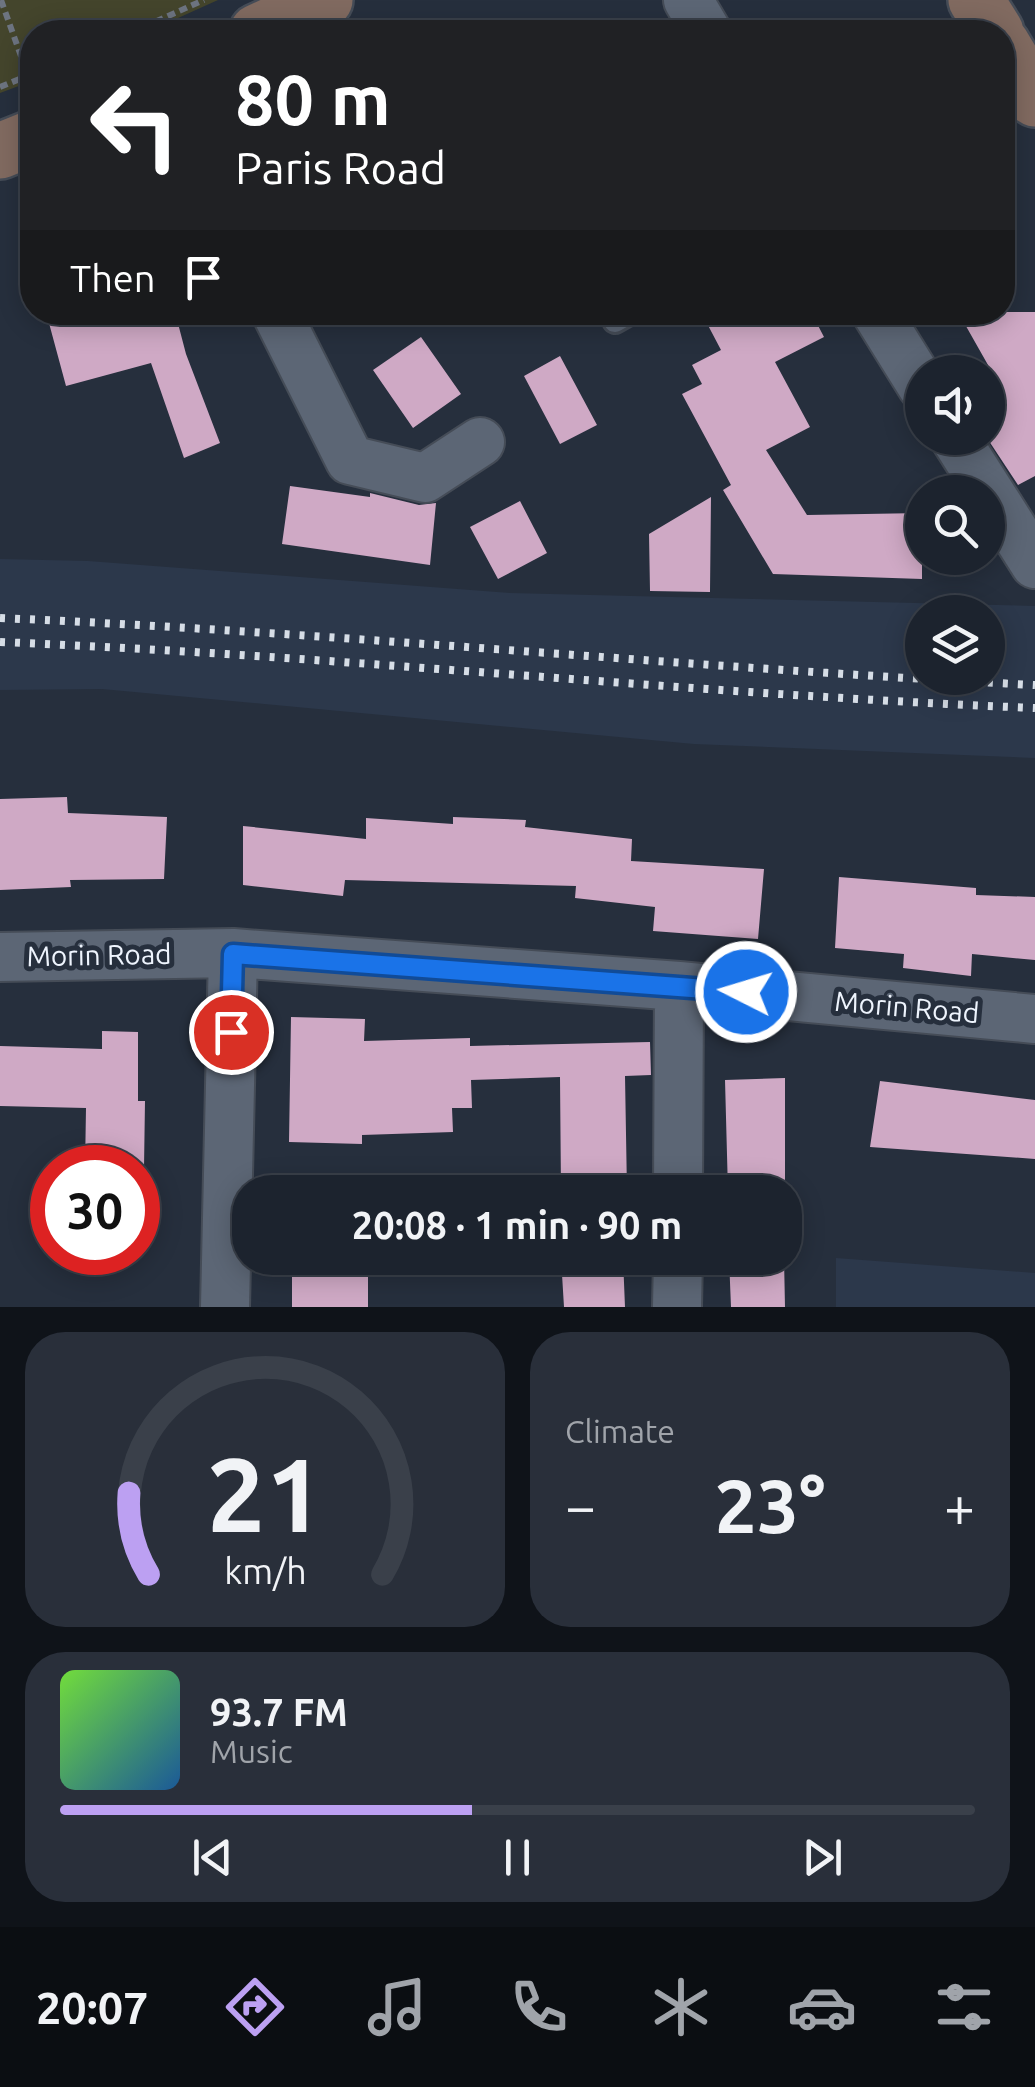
<!DOCTYPE html>
<html lang="en">
<head>
<meta charset="utf-8">
<style>
  :root { --surface:#1c232e; --page:#292f3a; --text:#f1f3f6; --muted:#a0a4aa; --line:#3a404a; --accent:#bca0f2 }
  body { margin:0; font-family:Ubuntu,sans-serif; background:var(--page); color:var(--text); height:100vh; display:flex; flex-direction:column; font-size:38px; white-space:nowrap }
  * { box-sizing:border-box; margin:0 }
  p { font-size:32px; color:var(--muted) }
  .icon { flex:none; width:55px; height:55px; fill:none; stroke:currentColor; stroke-width:2; stroke-linecap:round; stroke-linejoin:round }
  .map { position:relative; height:1307px; overflow:hidden }
  .side { display:flex; flex-direction:column; gap:25px; padding:25px; background:#0f1319; flex:1 }
  .side>* { flex:none }
  .hud { position:absolute; left:20px; top:20px; width:995px; height:305px; border-radius:40px; box-shadow:0 5px 25px #0003,0 0 0 2px var(--line); background:#202124; color:#fff; overflow:hidden }
  .buttons { position:absolute; left:905px; top:355px; display:grid; gap:20px }
  .buttons a { display:grid; place-items:center; width:100px; height:100px; border-radius:50%; background:var(--surface); box-shadow:0 5px 25px #0003,0 0 0 2px var(--line); font-size:50px }
  .speed { position:absolute; left:30px; top:1145px; display:flex; gap:20px; font-size:50px; font-weight:700; text-align:center }
  .speed>* { display:grid; place-content:center; width:130px; height:130px; border-radius:50%; background:var(--surface); box-shadow:0 5px 25px #0003,0 0 0 2px var(--line); line-height:1 }
  .speed .limit { border:15px solid #d22; background:#fff; color:#111 }
  .pin { position:absolute; display:grid; place-items:center; width:85px; height:85px; color:#fff; margin:-42px; border:5px solid #fff; border-radius:50%; box-shadow:0 2px 10px #0007 }
  .me { position:absolute; width:110px; margin:-55px; rotate:275deg; stroke-linejoin:round; filter:drop-shadow(0 0 8px #0008) }
  .turn { display:flex; align-items:center; gap:35px; height:210px; padding:0 50px; font-size:45px }
  .turn .icon { width:130px; height:130px; stroke-width:2.5 }
  .turn b { display:block; font-size:70px; line-height:85px }
  .then { display:flex; align-items:center; height:95px; padding:0 50px; background:#0003; gap:20px; font-size:38px }
  .big { font-size:75px; font-weight:700; line-height:1.1 }
  .side .card { flex:1; display:flex; flex-direction:column; justify-content:center; gap:15px; min-width:0; padding:0 35px; border-radius:40px; background:var(--page) }
  .side .dial { align-items:center; gap:0 }
  .dial svg { height:260px; overflow:visible; fill:none; stroke:var(--line); stroke-width:7; stroke-linecap:round; text-anchor:middle }
  .dial text { fill:var(--text); stroke:none }
  .song { display:flex; align-items:center; gap:30px }
  .cover { width:120px; height:120px; border-radius:15px; background:linear-gradient(135deg,hsl(100 70% 55%),hsl(210 70% 35%)) }
  .played { height:10px; border-radius:5px; background:linear-gradient(90deg,var(--accent) 45%,var(--line) 45%) }
  .keys { display:flex; justify-content:space-around; direction:ltr }
  .heat { display:flex; justify-content:space-between; align-items:center; font-size:55px; direction:ltr }
  .side .tiles { flex:1; display:grid; gap:25px; grid-template-columns:1fr 1fr }
  .card:last-child { grid-column:span 2 }
  .trip { position:absolute; left:232px; top:1175px; width:570px; height:100px; border-radius:40px; background:var(--surface); box-shadow:0 5px 25px #0003,0 0 0 2px var(--line); font-weight:700; line-height:100px; text-align:center }
  .menu { display:flex; height:160px; justify-content:space-around; align-items:center; background:#0b0e12; color:var(--muted) }
  .menu .icon { width:70px; height:70px }
  .menu .active { color:var(--accent) }
  .menu b { font-size:45px; color:var(--text) }
  .map>svg:first-child { display:block }
  .built { fill:#2c384b; fill-rule:evenodd }
  .green { fill:#44452c }
  .building { fill:#cfa9c5 }
  .lines { fill:none; stroke-linecap:round; stroke-linejoin:round }
  .service-casing { stroke:#454c57; stroke-width:28 }
  .minor-casing { stroke:#454c57; stroke-width:52 }
  .secondary-casing { stroke:#454c57; stroke-width:60 }
  .path { stroke:#6d7481; stroke-width:6; stroke-dasharray:8 5; stroke-linecap:butt }
  .service { stroke:#5c6675; stroke-width:22 }
  .minor { stroke:#5c6675; stroke-width:48 }
  .secondary { stroke:#816a60; stroke-width:55 }
  .rail { stroke:#d6dde6; stroke-width:8; stroke-dasharray:5 10; stroke-linecap:butt }
  .route-casing { stroke:#114b97; stroke-width:25 }
  .route { stroke:#1a73e8; stroke-width:18 }
  .labels { text-anchor:middle; stroke-width:10; stroke-linejoin:round; paint-order:stroke }
  .street-label { font-size:28px; fill:#eef4fd; stroke:#262f3d }
</style>
</head>
<body>
<div class="map">
<svg width="1035" height="1307" viewBox="0 0 1035 1307">
  <rect width="100%" height="100%" fill="#262f3d"/>
  <path class="built" d="M 0,559 L 88,561 L 510,593 L 1035,606 L 1035,758 L 694,744 L 102,689 L 0,690 ZM 922,612 L 988,612 L 988,678 L 922,678 Z
    M 836,1258 L 1035,1273 L 1035,1307 L 836,1307 Z"/>
  <path class="green" d="M 0,0 L 218,0 L 147,32 L 32,32 L 32,81 L 0,93 Z"/>
  <path class="building" d="M 46,312 L 175,312 L 186,354 L 220,443 L 184,458 L 151,363 L 66,386 Z
    M 701,312 L 811,312 L 824,337 L 775,362 L 810,427 L 766,450 L 807,515 L 922,513 L 922,579 L 773,574 L 723,490 L 731,485 L 682,394 L 702,384 L 692,365 L 721,350 Z
    M 958,312 L 1035,312 L 1035,476 L 1018,485 L 987,438 L 988,365 Z
    M 421,337 L 461,394 L 413,428 L 373,370 Z
    M 560,356 L 597,425 L 560,444 L 524,376 Z
    M 290,486 L 370,497 L 370,493 L 419,505 L 436,503 L 430,565 L 282,544 Z
    M 711,497 L 710,592 L 650,591 L 649,534 Z
    M 520,501 L 547,553 L 498,579 L 470,527 Z
    M 67,797 L 68,813 L 167,817 L 164,879 L 70,880 L 71,887 L 0,890 L 0,799 Z
    M 453,817 L 526,820 L 525,827 L 632,839 L 631,861 L 764,869 L 758,939 L 653,931 L 655,907 L 575,898 L 576,886 L 345,880 L 343,896 L 243,885 L 243,826 L 366,839 L 366,818 L 453,824 Z
    M 839,877 L 976,888 L 976,895 L 1035,897 L 1035,960 L 972,954 L 971,976 L 903,968 L 904,954 L 835,948 Z
    M 291,1017 L 365,1019 L 364,1041 L 470,1038 L 470,1046 L 650,1042 L 651,1075 L 625,1076 L 627,1192 L 561,1192 L 560,1077 L 471,1080 L 472,1108 L 452,1108 L 453,1132 L 362,1135 L 362,1144 L 289,1142 Z
    M 102,1031 L 138,1032 L 138,1101 L 145,1101 L 144,1168 L 85,1168 L 86,1108 L 0,1106 L 0,1046 L 102,1049 Z
    M 785,1078 L 785,1192 L 728,1192 L 725,1080 Z
    M 880,1081 L 1035,1100 L 1035,1159 L 870,1147 Z
    M 303,1258 L 368,1258 L 368,1307 L 292,1307 L 292,1268 L 303,1267 Z
    M 561,1258 L 623,1258 L 625,1307 L 564,1307 Z
    M 729,1258 L 784,1258 L 785,1307 L 731,1307 Z"/>
  <g class="lines">
    <g class="service-casing">
      <path id="service" d="M 615,321 L 631,312"/>
    </g>
    <g class="minor-casing">
      <path id="minor" d="M 688,0 L 707,32
        M 276,312 L 350,460 L 425,478 L 480,442
        M 876,312 L 922,386
        M 955,438 L 1035,564
        M 0,957 L 233,953 L 679,986 L 1035,1019
        M 678,1192 L 679,986
        M 225,1307 L 233,953
        M 677,1307 L 678,1258"/>
    </g>
    <g class="secondary-casing">
      <path id="secondary" d="M 976,0 L 996,32
        M 257,32 L 325,0
        M 1002,44 L 1035,99
        M 0,151 L 32,138"/>
    </g>
    <path class="path" d="M 1,0 L 32,87
      M 132,32 L 204,0
      M 0,87 L 32,74"/>
    <use href="#service" class="service"/>
    <use href="#minor" class="minor"/>
    <use href="#secondary" class="secondary"/>
    <path class="rail" d="M 0,618 C 345,633 690,668 1035,685
      M 0,642 C 346,656 689,694 1035,708"/>
  </g>
  <g class="lines">
    <g class="route-casing">
      <path id="route" d="M 231,1032 L 233,954 L 746,992"/>
    </g>
    <use href="#route" class="route"/>
  </g>
  <g class="labels">
    <g class="street-label">
      <text transform="translate(99 955) rotate(-1)" y="10">Morin Road</text>
      <text transform="translate(907 1007) rotate(5)" y="10">Morin Road</text>
    </g>
  </g>
</svg>
<div class="buttons">
<a><svg class="icon" aria-label="sound" viewBox="0 0 24 24"><path d="M4 9h4l5-4v14l-5-4H4zM17 9q2 3 0 6"/></svg></a>
<a><svg class="icon" aria-label="search" viewBox="0 0 24 24"><circle cx="10" cy="10" r="6"/><path d="M15 15l6 6"/></svg></a>
<a><svg class="icon" aria-label="layers" viewBox="0 0 24 24"><path d="M12 4l9 5-9 5-9-5zM3 14l9 5 9-5"/></svg></a>
</div>
<div class="speed"><div class="limit">30</div></div>
<div class="pin" style="left:231px;top:1032px;background:#d93025"><svg class="icon" aria-label="arrive" viewBox="0 0 24 24"><path d="M6 21V4h12l-3 4 3 4H6"/></svg></div>
<svg class="me" style="left:746px;top:992px" viewBox="-20 -20 40 40"><circle r="17" fill="#1a73e8" stroke="#fff" stroke-width="3"/><path d="M0-11L8 9 0 5-8 9z" fill="#fff"/></svg>
<div class="trip">20:08 · 1 min · 90 m</div>
<div class="hud">
<div class="turn"><svg class="icon" aria-label="left" viewBox="0 0 24 24"><path d="M17 20v-9H6M10 6l-5 5 5 5"/></svg><div><b>80 m</b>Paris Road</div></div>
<div class="then">Then<svg class="icon" aria-label="arrive" viewBox="0 0 24 24"><path d="M6 21V4h12l-3 4 3 4H6"/></svg></div>
</div>
</div>
<section class="side">
<div class="tiles">
<div class="card dial"><svg viewBox="0 0 100 80">
<path d="M14 69A42 42 0 1 1 86 69"/>
<path d="M14 69A42 42 0 0 1 8 44" stroke="#bca0f2"/>
<text x="50" y="56" font-size="32" font-weight="700">21</text>
<text x="50" y="72" font-size="11">km/h</text>
</svg></div>
<div class="card"><p>Climate</p>
<div class="heat"><a>−</a><b class="big">23°</b><a>+</a></div>
</div>
<div class="card">
<div class="song"><i class="cover"></i><div><b>93.7 FM</b><p>Music</p></div></div>
<div class="played"></div>
<div class="keys"><svg class="icon" aria-label="previous" viewBox="0 0 24 24"><path d="M18 5L8 12l10 7zM5 5v14"/></svg><svg class="icon" aria-label="pause" viewBox="0 0 24 24"><path d="M8 5v14M16 5v14"/></svg><svg class="icon" aria-label="next" viewBox="0 0 24 24"><path d="M6 5l10 7-10 7zM19 5v14"/></svg></div>
</div>
</div>
</section>
<nav class="menu">
<b>20:07</b>
<svg class="icon active" aria-label="directions" viewBox="0 0 24 24"><path d="M12 3l9 9-9 9-9-9zM9 14v-3h6M13 9l2 2-2 2"/></svg>
<svg class="icon" aria-label="music" viewBox="0 0 24 24"><path d="M9 18V5l10-2v13"/><circle cx="6" cy="18" r="3"/><circle cx="16" cy="16" r="3"/></svg>
<svg class="icon" aria-label="phone" viewBox="0 0 24 24"><path d="M5 4h4l2 5-3 2q2 4 5 5l2-3 5 2v4C11 20 4 13 5 4z"/></svg>
<svg class="icon" aria-label="climate" viewBox="0 0 24 24"><path d="M12 3v18M4 7l16 10M4 17L20 7"/></svg>
<svg class="icon" aria-label="car" viewBox="0 0 24 24"><path d="M5 17H2v-5l4-1 3-4h7l3 4 3 1v5h-3M9 17h6M6 11h13"/><circle cx="7" cy="17" r="2"/><circle cx="17" cy="17" r="2"/></svg>
<svg class="icon" aria-label="filters" viewBox="0 0 24 24"><path d="M4 7h16M4 17h16"/><circle cx="9" cy="7" r="2"/><circle cx="15" cy="17" r="2"/></svg>
</nav>
</body>
</html>
